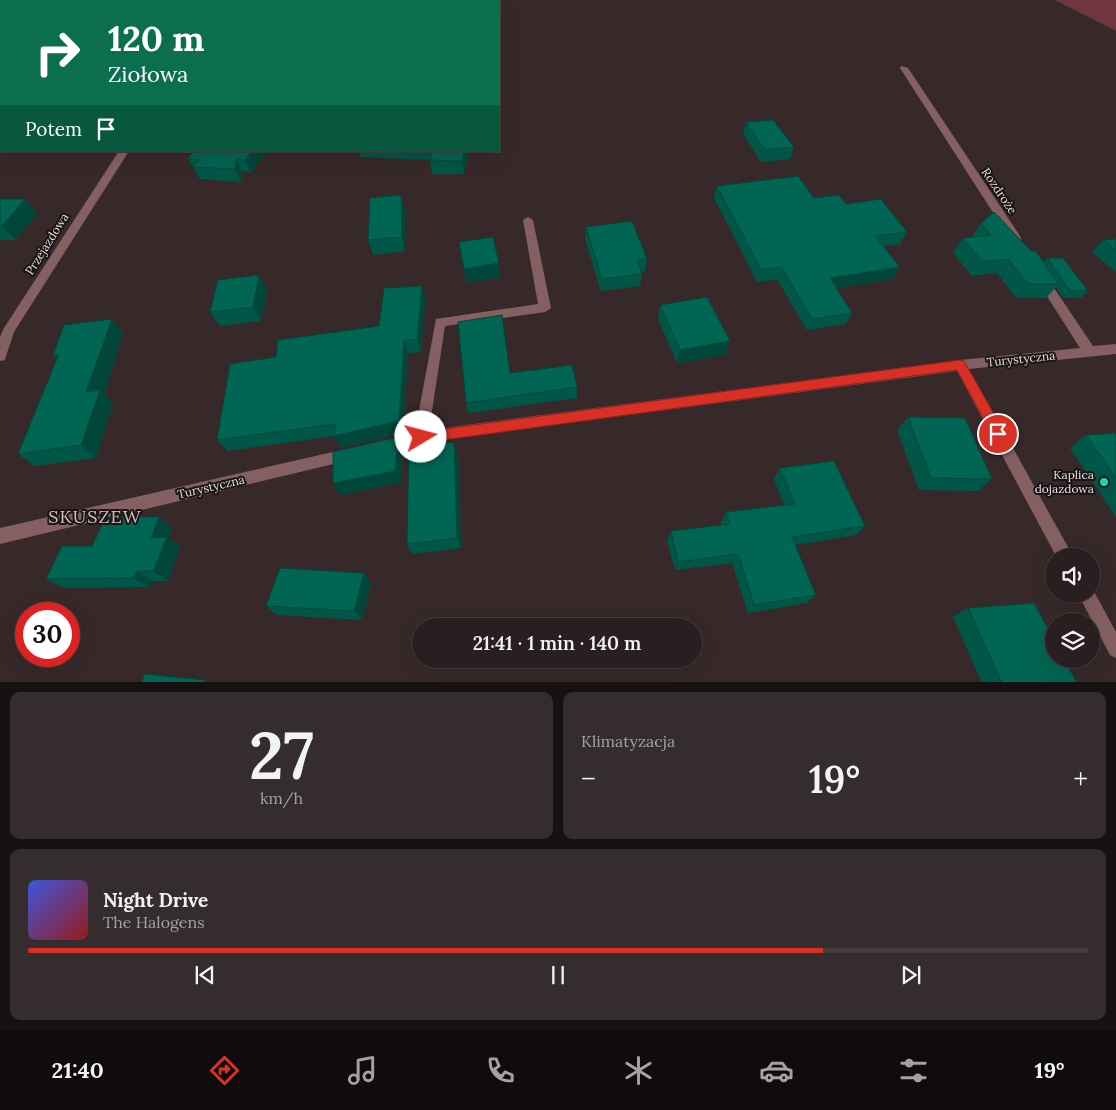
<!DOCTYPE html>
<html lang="pl">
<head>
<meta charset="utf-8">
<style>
  :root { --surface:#291f20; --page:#352c2d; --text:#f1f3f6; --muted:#a5a2a5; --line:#453d3e; --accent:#d93025 }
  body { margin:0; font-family:Lora,serif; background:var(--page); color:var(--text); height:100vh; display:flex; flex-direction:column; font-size:19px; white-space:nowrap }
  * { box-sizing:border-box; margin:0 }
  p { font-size:16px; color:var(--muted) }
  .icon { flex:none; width:28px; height:28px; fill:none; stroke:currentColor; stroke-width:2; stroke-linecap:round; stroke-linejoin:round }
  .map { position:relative; height:682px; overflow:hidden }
  .panel { display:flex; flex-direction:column; gap:10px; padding:10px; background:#171112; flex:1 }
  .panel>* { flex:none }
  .guide { position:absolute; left:0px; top:0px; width:500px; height:152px; box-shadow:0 5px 20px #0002,0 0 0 1px var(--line); background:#0b6e4f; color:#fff; overflow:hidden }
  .fabs { position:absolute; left:1045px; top:548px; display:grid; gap:10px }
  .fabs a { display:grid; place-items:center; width:55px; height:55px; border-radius:50%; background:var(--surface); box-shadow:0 5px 20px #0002,0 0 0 1px var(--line); font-size:25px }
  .speed { position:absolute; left:15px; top:602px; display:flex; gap:10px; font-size:25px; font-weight:700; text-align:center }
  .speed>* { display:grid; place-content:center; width:65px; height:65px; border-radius:50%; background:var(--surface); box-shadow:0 5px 20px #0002,0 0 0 1px var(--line); line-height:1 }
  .speed .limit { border:8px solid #d22; background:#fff; color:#111 }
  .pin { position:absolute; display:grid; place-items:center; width:42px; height:42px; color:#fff; margin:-21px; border:2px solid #fff; border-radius:50%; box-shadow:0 1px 5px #0007 }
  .me { position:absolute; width:55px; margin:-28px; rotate:82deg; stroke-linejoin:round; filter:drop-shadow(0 0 4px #0008) }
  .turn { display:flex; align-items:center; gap:18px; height:105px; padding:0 25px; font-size:22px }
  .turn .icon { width:65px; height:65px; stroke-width:2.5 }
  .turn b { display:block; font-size:35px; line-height:42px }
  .then { display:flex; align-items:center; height:48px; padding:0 25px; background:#0003; gap:10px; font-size:19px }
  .big { font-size:38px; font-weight:600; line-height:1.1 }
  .panel .tile { flex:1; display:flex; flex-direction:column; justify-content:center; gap:8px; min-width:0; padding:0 18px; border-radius:10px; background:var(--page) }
  .panel .dial { align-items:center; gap:0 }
  .dial b { font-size:65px; line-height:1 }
  .song { display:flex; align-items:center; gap:15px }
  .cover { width:60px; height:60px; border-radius:8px; background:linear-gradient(135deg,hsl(230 70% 55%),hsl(0 70% 35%)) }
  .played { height:5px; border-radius:2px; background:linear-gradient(90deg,var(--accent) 75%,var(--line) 75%) }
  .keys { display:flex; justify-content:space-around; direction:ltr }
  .heat { display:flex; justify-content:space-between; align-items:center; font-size:28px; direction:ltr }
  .panel .tiles { flex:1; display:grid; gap:10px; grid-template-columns:1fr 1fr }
  .tile:last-child { grid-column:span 2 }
  .trip { position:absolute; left:412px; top:618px; width:290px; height:50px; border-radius:25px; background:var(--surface); box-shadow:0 5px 20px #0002,0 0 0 1px var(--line); font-weight:600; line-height:50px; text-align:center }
  .tab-bar { display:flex; height:80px; justify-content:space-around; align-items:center; background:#100c0d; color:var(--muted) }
  .tab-bar .icon { width:35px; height:35px }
  .tab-bar .selected { color:var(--accent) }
  .tab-bar b { font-size:22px; color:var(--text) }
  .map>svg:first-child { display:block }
  .green { fill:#6f363d }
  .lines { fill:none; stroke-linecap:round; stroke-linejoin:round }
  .minor { fill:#856063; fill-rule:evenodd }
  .wall { fill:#005747 }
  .shaded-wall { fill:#004739 }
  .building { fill:#006552; stroke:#004739 }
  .route { fill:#d93025; stroke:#8d1f18 }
  .poi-dot { fill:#1dd5b1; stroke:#1a1414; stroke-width:2 }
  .labels { text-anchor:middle; stroke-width:4; stroke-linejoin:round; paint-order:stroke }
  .street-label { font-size:12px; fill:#e8dfe0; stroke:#1a1414 }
  .poi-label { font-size:12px; fill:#e8dfe0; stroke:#1a1414; text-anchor:end }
  .near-quarter-label { font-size:18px; letter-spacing:1px; fill:#d1bfc0; stroke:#1a1414 }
</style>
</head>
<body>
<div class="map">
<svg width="1116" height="683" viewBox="0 0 1116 683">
  <rect width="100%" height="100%" fill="#37292a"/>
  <path class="green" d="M 1055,0 L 1116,0 L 1116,31 Z"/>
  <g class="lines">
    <path class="minor" d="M 901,66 L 908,68 L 1020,236 L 1021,239 L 1020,242 L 1012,242 L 900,68 Z
      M 0,78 L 1,78 L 1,82 L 0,82 Z
      M 119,151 L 129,151 L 14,332 L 6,356 L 5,360 L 0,361 L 0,337 L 4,328 Z
      M 528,217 L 533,220 L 551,308 L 545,312 L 445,326 L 429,430 L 960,360 L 1080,348 L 1036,279 L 1042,275 L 1046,276 L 1093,346 L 1116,344 L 1116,354 L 969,369 L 1073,556 L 1056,556 L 957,371 L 421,443 L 384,452 L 379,450 L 377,446 L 379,442 L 415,432 L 436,319 L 538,304 L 523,220 Z
      M 350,448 L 355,449 L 357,454 L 355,459 L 350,460 L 0,544 L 0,528 Z
      M 1092,588 L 1116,632 L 1116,658 L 1110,655 L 1078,594 L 1091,594 Z"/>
  </g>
  <path class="wall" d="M 746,122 L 794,147 L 790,159 L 761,162 L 743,134 Z
    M 267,151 L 251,173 L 242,171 L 241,182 L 200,179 L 188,159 Z
    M 359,151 L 469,151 L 464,174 L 432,174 L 430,160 L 360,157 Z
    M 717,186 L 814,198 L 846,204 L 907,232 L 900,244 L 883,246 L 900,267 L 893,279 L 836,288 L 852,313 L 846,324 L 807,330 L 777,279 L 757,282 L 714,198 Z
    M 401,195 L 405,209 L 405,251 L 373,255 L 368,240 Z
    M 0,199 L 37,213 L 15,240 L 0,240 Z
    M 981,223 L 1031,251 L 1044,262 L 1048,258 L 1088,291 L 1081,298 L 1063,298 L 1056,287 L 1046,298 L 1016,298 L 997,273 L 972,276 L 953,253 L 963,238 L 972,237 Z
    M 586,227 L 647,259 L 645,271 L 642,272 L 642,274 L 640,286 L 601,291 L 585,239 Z
    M 1116,239 L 1116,272 L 1092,252 L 1103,240 Z
    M 422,286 L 425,299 L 421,352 L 408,353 L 403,433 L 341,447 L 334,436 L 227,451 L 217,440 L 276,357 L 379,326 Z
    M 267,290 L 261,321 L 220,326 L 210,312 Z
    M 660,305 L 725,355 L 677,363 L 658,319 Z
    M 123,333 L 104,394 L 113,403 L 96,458 L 35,466 L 18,454 L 57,359 L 53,355 Z
    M 510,373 L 577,387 L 577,398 L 468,413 L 466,403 Z
    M 908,417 L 992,479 L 978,491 L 919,490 L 897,430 Z
    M 1116,433 L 1116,517 L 1070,448 L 1086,435 Z
    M 458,454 L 461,548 L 412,554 L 407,544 Z
    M 780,468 L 865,526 L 856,535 L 795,545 L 816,595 L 807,603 L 748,613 L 732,563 L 675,570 L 667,541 L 671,531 L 721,525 L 721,522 L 726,512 L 784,505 L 774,479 Z
    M 172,528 L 168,538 L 180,547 L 168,581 L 152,581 L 149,587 L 64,588 L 46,579 L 92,546 Z
    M 364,573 L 371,583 L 362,620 L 277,615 L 266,606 Z
    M 968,608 L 1077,683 L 982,683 L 953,617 Z"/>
  <path class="shaded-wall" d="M 252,151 L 267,151 L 251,173 L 245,160 Z
    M 464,151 L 469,151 L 464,174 L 462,161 Z
    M 236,159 L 242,171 L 241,182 L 235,169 Z
    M 401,195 L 405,209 L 405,251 L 402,237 Z
    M 25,199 L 37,213 L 15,240 L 2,226 Z
    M 499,263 L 501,277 L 466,283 L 464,269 Z
    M 900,267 L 893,279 L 824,290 L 830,278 Z
    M 259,275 L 267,290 L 261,321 L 253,307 Z
    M 422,286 L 425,299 L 421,352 L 417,339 Z
    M 112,319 L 123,333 L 104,394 L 113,403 L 96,458 L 81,445 L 86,392 Z
    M 404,340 L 408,353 L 403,433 L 341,447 L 334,436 Z
    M 730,341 L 725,355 L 677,363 L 680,350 Z
    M 398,437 L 403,449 L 401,483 L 340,495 L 333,483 Z
    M 454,442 L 458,454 L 461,548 L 457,538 Z
    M 159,517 L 172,528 L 168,538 L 180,547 L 168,581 L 153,571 L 151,538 Z
    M 137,571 L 152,581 L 149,587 L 134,578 Z
    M 364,573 L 371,583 L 362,620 L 354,611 Z
    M 205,680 L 212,683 L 204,683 Z"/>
  <path class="building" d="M 279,0 L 389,0 L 389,1 L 279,1 Z
    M 773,120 L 794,147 L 765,150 L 746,122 Z
    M 194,151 L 252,151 L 245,160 L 236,159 L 235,169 L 193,167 L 199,160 L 188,159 Z
    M 432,151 L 464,151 L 462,161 L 430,160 Z
    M 798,176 L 814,198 L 839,195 L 846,204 L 881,199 L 907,232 L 875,236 L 900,267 L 830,278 L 852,313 L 812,319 L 781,267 L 761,270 L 717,186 Z
    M 401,195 L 402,237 L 368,240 L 370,198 Z
    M 0,199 L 25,199 L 2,226 L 0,226 Z
    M 994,212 L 1031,251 L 1036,251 L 1058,284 L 1028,284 L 1008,259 L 983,262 L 963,238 L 991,235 L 981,223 Z
    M 632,221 L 647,259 L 637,260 L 642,274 L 602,279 L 586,227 Z
    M 493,237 L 499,263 L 464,269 L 459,242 Z
    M 1116,239 L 1116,250 L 1103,240 Z
    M 1048,258 L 1063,258 L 1088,291 L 1070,291 Z
    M 259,275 L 253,307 L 210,312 L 218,280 Z
    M 422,286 L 417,339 L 404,340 L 399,421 L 334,436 L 335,424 L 217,440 L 230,364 L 276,357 L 278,340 L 379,326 L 384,288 Z
    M 707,297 L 730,341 L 680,350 L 660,305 Z
    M 502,315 L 510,373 L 572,365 L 577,387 L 466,403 L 458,322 Z
    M 112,319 L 86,392 L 100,390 L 81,445 L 18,454 L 59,354 L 53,355 L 64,325 Z
    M 908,417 L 965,418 L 992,479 L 931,478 Z
    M 1116,433 L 1116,478 L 1086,435 Z
    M 398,437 L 395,471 L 333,483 L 333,452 Z
    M 454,442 L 457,538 L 407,544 L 409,447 Z
    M 834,461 L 865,526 L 792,537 L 816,595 L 754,605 L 738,554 L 678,562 L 671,531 L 730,524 L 726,512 L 795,504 L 780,468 Z
    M 106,517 L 159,517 L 151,538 L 167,537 L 153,571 L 137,571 L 134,578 L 46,579 L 62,546 L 92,546 Z
    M 280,568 L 364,573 L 354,611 L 266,606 Z
    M 1034,603 L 1054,640 L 1054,659 L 1064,659 L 1077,683 L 1002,683 L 968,608 Z
    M 145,674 L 205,680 L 204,683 L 141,683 Z"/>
  <path class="route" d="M 960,360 L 964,361 L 1003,430 L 1005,434 L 1003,438 L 998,440 L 994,438 L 957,370 L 421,443 L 417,441 L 415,437 L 417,433 L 421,432 Z"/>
  <circle class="poi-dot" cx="1104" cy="482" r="5"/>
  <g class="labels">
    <g class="street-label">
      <text transform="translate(999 191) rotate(56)" y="4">Rozdroże</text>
      <text transform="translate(47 244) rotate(-58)" y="4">Przejazdowa</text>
      <text transform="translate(1021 359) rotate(-6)" y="4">Turystyczna</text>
      <text transform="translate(211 487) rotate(-13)" y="4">Turystyczna</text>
    </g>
    <g class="poi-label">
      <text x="1094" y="479">Kaplica<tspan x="1094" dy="14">dojazdowa</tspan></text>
    </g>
    <g class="near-quarter-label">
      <text x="95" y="523">SKUSZEW</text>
    </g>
  </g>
</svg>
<div class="fabs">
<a><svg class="icon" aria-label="sound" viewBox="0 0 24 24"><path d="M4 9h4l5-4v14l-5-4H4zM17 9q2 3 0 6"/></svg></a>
<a><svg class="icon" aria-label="layers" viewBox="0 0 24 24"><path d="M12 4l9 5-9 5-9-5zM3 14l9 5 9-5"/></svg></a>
</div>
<div class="speed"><div class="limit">30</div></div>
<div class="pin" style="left:998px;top:434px;background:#d93025"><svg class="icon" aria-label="arrive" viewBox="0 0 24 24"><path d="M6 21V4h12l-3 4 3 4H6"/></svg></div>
<svg class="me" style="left:421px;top:437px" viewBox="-20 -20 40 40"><circle r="19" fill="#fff"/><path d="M0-13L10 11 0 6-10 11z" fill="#d93025"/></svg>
<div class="trip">21:41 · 1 min · 140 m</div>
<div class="guide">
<div class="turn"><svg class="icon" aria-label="right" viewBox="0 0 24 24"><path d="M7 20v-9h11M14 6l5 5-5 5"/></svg><div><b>120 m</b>Ziołowa</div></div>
<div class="then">Potem<svg class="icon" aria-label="arrive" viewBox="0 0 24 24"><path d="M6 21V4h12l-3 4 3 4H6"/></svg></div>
</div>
</div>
<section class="panel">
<div class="tiles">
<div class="tile dial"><b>27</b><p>km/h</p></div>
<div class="tile"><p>Klimatyzacja</p>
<div class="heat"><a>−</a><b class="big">19°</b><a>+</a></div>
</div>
<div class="tile">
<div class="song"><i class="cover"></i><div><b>Night Drive</b><p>The Halogens</p></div></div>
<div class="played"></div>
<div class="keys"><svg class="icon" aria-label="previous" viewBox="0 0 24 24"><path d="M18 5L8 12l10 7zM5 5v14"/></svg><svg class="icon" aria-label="pause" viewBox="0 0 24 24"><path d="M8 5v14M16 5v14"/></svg><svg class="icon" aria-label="next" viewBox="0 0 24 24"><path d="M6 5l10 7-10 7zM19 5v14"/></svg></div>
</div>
</div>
</section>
<nav class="tab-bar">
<b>21:40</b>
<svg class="icon selected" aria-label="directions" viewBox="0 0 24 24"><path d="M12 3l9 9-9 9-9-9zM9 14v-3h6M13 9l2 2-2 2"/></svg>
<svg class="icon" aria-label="music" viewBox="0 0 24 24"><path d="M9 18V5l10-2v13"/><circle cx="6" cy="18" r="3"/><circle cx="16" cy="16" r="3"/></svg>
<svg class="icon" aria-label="phone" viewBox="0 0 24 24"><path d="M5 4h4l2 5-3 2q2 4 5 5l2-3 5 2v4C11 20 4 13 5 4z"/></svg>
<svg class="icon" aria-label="climate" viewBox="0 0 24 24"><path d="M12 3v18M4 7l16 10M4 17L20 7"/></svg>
<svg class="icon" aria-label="car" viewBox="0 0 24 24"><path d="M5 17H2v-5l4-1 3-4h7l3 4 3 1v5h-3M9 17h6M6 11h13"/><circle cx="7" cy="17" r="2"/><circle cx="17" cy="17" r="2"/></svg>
<svg class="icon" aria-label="filters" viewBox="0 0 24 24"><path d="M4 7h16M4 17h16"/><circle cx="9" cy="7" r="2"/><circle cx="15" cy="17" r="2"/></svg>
<b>19°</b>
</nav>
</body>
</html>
